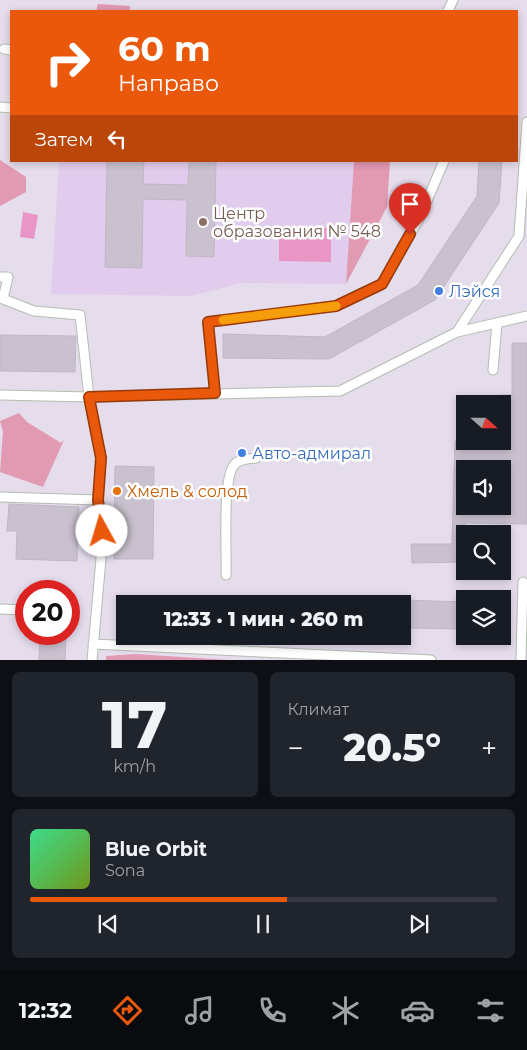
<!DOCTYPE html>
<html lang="ru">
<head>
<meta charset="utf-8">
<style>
  :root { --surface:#171b24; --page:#20242c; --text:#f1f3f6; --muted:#9ea1a6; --line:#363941; --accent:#ea580c }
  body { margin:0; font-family:Montserrat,sans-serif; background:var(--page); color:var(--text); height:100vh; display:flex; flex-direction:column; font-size:19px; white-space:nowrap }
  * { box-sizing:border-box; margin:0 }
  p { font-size:16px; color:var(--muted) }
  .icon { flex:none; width:28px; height:28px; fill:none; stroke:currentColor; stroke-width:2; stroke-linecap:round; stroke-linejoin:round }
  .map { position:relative; height:660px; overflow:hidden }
  .details { display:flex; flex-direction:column; gap:12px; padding:12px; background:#0d0f14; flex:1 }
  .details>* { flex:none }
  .top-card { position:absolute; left:10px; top:10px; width:508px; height:152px; border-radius:0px; box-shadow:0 2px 8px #0003; background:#ea580c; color:#fff; overflow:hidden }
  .needle { width:32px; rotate:111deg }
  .controls { position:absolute; left:456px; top:395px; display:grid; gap:10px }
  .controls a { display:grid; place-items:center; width:55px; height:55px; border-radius:0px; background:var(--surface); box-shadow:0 2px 8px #0003; font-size:25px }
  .speed { position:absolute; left:15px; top:580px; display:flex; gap:10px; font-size:25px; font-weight:700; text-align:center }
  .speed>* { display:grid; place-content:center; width:65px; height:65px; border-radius:50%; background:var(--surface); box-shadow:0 2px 8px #0003; line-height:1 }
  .speed .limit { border:8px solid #d22; background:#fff; color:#111 }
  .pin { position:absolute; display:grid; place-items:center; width:42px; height:42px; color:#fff; margin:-51px -21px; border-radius:50% 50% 50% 0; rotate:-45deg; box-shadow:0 0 5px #0007 }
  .pin .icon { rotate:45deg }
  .me { position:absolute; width:55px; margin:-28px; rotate:354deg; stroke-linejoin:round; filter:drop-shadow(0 0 4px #0008) }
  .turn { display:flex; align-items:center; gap:18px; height:105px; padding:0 25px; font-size:22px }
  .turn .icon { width:65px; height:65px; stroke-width:2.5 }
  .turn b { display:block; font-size:35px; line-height:42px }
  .then { display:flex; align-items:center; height:48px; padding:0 25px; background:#0003; gap:10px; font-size:19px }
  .big { font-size:38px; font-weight:800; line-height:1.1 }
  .details .widget { flex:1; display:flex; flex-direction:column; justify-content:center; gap:8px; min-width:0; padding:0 18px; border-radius:8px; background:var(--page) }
  .details .dial { align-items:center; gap:0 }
  .dial b { font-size:65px; line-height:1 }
  .song { display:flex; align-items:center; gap:15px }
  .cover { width:60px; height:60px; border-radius:8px; background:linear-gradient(135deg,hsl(150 70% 55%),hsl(80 70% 35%)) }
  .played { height:5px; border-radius:2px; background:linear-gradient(90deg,var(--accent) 55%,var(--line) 55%) }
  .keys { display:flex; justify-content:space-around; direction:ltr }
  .heat { display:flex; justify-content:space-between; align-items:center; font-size:28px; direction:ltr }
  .details .tiles { flex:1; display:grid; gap:12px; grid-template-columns:1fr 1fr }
  .widget:last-child { grid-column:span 2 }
  .trip { position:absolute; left:116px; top:595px; width:295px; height:50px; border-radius:0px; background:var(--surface); box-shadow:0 2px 8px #0003; font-weight:800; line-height:50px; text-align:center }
  .tab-bar { display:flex; height:80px; justify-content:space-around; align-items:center; background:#090b0e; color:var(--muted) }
  .tab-bar .icon { width:35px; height:35px }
  .tab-bar .selected { color:var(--accent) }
  .tab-bar b { font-size:22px; color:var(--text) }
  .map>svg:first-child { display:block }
  .education { fill:#e2cced }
  .green { fill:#e299b2 }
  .pitch { fill:#e995c5 }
  .building { fill:#c9c1ce; stroke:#c1b6c7; fill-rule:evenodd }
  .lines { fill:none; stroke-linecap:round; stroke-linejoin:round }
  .service-casing { stroke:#b3beb0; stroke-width:11 }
  .service { stroke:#fff; stroke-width:9 }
  .route-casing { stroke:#983908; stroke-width:12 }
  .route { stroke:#ea580c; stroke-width:9 }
  .slow { stroke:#f59e0b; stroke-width:9 }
  .education-dot { fill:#8d6e63; stroke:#fff; stroke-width:2 }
  .shop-dot { fill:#3f7fe0; stroke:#fff; stroke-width:2 }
  .food-dot { fill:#e8710a; stroke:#fff; stroke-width:2 }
  .labels { text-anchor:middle; stroke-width:5; stroke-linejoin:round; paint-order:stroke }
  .education-label { font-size:16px; fill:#785e54; stroke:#fff; text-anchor:start }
  .shop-label { font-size:16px; fill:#366cbe; stroke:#fff; text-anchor:start }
  .food-label { font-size:16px; fill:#c56008; stroke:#fff; text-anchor:start }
</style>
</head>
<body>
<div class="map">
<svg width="527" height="660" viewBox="0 0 527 660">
  <rect width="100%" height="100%" fill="#e5dcec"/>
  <path class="education" d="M 59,161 L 354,161 L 346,284 L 241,283 L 191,296 L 51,294 Z"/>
  <path class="green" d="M 98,4 L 130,6 L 130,11 L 96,11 Z
    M 0,160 L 26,177 L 26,192 L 0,206 Z
    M 354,161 L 390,161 L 387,207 L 346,284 Z
    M 19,413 L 27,422 L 61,443 L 64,440 L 43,487 L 0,472 L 3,432 L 0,421 Z
    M 135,654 L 228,660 L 106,660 L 106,656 Z"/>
  <path class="pitch" d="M 23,212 L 38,215 L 34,239 L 20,237 Z
    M 279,227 L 331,228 L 331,262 L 279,261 Z"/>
  <path class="building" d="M 107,161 L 144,161 L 143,184 L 188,185 L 189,161 L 216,161 L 214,257 L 186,256 L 187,200 L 143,199 L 142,268 L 105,267 Z
    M 479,161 L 502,161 L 499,203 L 435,300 L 329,359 L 223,358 L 223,334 L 325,337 L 418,285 L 477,196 Z
    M 0,335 L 76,336 L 75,372 L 0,371 Z
    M 512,343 L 527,343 L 527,524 L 465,523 L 465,562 L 412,563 L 411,544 L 452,544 L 455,441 L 502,441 L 502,395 L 512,395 ZM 465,469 L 502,469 L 502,506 L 465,506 Z
    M 115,466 L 154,467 L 153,559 L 114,559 Z
    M 9,504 L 79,507 L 77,561 L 16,559 L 17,531 L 7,531 Z
    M 402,600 L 465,602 L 465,629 L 402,628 Z
    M 40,634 L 66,635 L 65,660 L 39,660 Z"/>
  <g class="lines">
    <g class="service-casing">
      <path id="service" d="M 448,11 L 453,0
        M 4,49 L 11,50
        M 0,107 L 11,108
        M 0,277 L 8,277 L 3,299 L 34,311 L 80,315 L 89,397 L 101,457 L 98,500 L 101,531 L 101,559 L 92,660
        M 457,332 L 519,236 L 527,122
        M 493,370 L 497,323
        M 215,393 L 208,322 L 335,306 L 382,284 L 420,217 L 444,161
        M 0,395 L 89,397 L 340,391 L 457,332 L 527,316
        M 0,497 L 98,500
        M 226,575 C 227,553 222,480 234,465 C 239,459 248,459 256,458
        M 0,609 L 26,610
        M 93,644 L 431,660
        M 521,660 L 523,582"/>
    </g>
    <use href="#service" class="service"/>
  </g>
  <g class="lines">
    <g class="route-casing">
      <path id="route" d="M 102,531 L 98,500 L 101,458 L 89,397 L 215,393 L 208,322 L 336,306 L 382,284 L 410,234"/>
    </g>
    <use href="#route" class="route"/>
    <path class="slow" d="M 223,320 L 336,306"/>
  </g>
  <circle class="education-dot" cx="203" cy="222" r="5"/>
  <g class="shop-dot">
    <circle cx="439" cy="291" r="5"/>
    <circle cx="242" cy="453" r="5"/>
  </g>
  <circle class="food-dot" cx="117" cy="491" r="5"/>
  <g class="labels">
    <g class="education-label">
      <text x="213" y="219">Центр<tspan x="213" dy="18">образования № 548</tspan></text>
    </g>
    <g class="shop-label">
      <text x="449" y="297">Лэйся</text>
      <text x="252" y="459">Авто-адмирал</text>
    </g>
    <g class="food-label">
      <text x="127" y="497">Хмель &amp; солод</text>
    </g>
  </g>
</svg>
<div class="controls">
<a><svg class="needle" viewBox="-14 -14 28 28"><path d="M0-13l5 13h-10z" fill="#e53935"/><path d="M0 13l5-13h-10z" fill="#9ea1a6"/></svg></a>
<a><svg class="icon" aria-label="sound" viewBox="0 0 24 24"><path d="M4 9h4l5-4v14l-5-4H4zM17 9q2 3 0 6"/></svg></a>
<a><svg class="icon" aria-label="search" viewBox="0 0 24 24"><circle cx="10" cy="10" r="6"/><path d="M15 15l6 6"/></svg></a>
<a><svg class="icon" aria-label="layers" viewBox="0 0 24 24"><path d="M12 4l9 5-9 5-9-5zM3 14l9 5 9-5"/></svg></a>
</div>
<div class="speed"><div class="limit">20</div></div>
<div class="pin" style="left:410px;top:234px;background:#d93025"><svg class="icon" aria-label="arrive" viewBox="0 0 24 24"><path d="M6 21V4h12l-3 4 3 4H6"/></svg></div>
<svg class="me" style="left:102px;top:531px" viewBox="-20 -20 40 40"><circle r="19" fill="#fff"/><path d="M0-13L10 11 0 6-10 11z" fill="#ea580c"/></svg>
<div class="trip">12:33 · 1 мин · 260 m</div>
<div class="top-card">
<div class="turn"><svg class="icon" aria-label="right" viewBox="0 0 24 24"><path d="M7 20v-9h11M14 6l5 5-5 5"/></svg><div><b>60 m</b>Направо</div></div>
<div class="then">Затем<svg class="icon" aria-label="left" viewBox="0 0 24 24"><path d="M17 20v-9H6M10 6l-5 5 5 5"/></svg></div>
</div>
</div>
<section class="details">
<div class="tiles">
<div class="widget dial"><b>17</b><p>km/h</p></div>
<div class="widget"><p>Климат</p>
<div class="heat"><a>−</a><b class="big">20.5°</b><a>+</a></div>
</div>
<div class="widget">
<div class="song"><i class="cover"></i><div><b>Blue Orbit</b><p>Sona</p></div></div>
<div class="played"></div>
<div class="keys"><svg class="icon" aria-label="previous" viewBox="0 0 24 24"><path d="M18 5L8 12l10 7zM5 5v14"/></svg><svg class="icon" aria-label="pause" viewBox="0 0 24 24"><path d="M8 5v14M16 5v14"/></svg><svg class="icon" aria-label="next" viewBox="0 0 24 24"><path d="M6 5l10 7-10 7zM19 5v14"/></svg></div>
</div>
</div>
</section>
<nav class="tab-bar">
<b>12:32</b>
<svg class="icon selected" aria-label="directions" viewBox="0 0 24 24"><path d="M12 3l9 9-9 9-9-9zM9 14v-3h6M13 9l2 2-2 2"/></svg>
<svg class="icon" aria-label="music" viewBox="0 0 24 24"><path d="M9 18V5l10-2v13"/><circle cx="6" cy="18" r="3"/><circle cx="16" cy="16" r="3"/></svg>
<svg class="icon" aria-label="phone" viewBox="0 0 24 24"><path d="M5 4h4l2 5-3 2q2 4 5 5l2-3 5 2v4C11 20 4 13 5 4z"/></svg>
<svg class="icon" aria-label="climate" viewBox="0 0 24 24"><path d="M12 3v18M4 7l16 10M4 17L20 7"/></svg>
<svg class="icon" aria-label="car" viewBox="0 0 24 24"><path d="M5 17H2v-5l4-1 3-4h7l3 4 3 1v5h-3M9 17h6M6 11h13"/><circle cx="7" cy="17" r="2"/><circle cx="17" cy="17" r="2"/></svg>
<svg class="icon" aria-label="filters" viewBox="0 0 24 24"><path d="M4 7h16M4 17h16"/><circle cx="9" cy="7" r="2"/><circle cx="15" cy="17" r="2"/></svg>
</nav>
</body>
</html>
